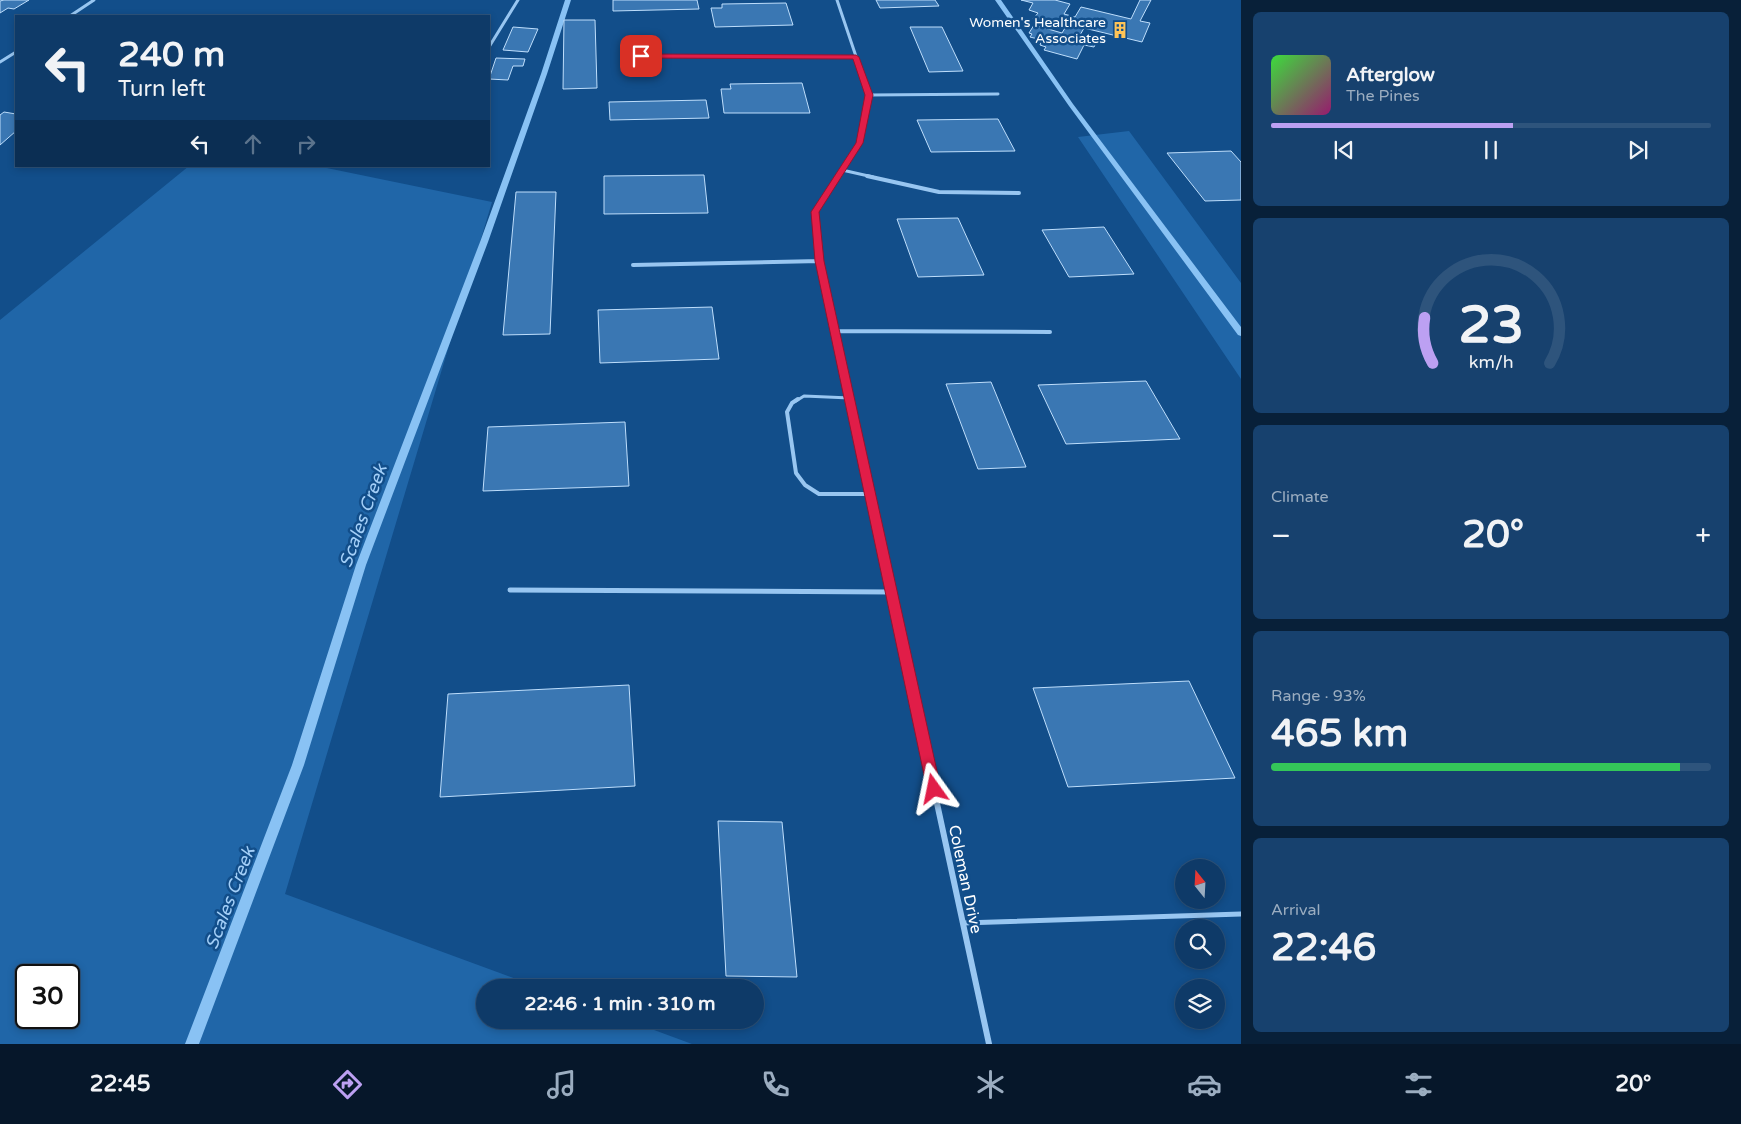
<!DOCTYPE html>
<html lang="en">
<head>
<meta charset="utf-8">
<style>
  :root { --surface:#0e3a68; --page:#17416e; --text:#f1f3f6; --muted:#9badc0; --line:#2e547c; --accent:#bca0f2 }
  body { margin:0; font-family:"Varela Round",sans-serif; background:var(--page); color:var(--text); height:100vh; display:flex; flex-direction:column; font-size:19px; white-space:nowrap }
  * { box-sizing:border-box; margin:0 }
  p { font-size:16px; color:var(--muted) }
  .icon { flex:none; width:28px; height:28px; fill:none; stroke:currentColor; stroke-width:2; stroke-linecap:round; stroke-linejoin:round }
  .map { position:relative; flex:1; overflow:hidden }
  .sheet { display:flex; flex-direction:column; gap:12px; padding:12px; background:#082039; width:500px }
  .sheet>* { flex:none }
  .banner { position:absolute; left:15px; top:15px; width:475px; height:152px; border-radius:0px; box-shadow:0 2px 8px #0003,0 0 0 1px var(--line); background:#0e3a68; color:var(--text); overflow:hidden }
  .needle { width:32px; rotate:342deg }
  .tools { position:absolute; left:1175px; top:859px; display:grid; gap:10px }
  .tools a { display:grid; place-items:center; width:50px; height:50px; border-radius:50%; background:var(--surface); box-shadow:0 2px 8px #0003,0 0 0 1px var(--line); font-size:25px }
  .speed { position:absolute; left:15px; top:964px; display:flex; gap:10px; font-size:25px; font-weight:700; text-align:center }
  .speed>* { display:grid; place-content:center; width:65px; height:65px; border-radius:50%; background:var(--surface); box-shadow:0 2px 8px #0003,0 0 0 1px var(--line); line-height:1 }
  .speed .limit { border:2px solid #111; border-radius:8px; background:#fff; color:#111 }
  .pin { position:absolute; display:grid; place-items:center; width:42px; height:42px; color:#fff; margin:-21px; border-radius:10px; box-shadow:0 2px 8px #0006 }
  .me { position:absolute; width:55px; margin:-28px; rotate:348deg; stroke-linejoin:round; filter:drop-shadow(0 0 4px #0008) }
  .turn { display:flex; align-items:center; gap:18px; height:105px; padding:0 20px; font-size:22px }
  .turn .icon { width:65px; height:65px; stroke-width:2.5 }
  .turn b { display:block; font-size:35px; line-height:42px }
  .lanes { display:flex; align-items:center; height:48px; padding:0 20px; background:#0003; justify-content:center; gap:25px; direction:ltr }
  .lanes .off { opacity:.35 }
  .big { font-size:38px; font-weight:700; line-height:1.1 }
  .sheet .widget { flex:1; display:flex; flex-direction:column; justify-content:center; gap:8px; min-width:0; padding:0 18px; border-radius:8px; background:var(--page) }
  .sheet .dial { align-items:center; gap:0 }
  .dial svg { height:130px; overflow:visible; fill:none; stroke:var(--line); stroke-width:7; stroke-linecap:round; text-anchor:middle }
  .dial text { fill:var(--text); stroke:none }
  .song { display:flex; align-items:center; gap:15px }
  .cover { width:60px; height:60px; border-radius:8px; background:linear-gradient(135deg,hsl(120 70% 55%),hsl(320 70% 35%)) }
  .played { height:5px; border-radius:2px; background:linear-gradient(90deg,var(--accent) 55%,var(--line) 55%) }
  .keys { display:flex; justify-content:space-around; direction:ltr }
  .heat { display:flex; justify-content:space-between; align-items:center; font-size:28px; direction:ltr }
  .charge { height:8px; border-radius:4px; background:linear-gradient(90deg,#34c759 93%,var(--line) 0) }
  .trip { position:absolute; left:476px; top:979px; width:288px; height:50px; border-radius:25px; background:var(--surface); box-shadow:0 2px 8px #0003,0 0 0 1px var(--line); font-weight:700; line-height:50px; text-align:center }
  .dock { display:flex; height:80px; justify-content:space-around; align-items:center; background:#06172a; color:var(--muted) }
  .dock .icon { width:35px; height:35px }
  .dock .on { color:var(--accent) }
  .dock b { font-size:22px; color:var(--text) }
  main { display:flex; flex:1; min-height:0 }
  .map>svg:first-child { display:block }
  .green { fill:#2066a8; fill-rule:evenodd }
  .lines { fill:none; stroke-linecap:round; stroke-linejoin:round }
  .stream { fill:#89c2f4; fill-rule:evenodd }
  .building { fill:#3a77b3; stroke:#bedefc }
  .lane-far2 { stroke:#98c6f1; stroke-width:3 }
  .lane-far1 { stroke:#98c6f1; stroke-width:4 }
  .lane { stroke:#98c6f1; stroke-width:5 }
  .street-far3 { stroke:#98c6f1; stroke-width:3 }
  .street-far2 { stroke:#98c6f1; stroke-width:4 }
  .street-far1 { stroke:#98c6f1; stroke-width:5 }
  .street { stroke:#98c6f1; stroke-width:6 }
  .route { fill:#e11d48; stroke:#92132f }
  .labels { text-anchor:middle; stroke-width:5; stroke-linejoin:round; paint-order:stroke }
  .far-poi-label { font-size:14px; fill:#fff; stroke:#124e8a; text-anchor:end }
  .street-label { font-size:16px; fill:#fff; stroke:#124e8a }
  .water-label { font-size:18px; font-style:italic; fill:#a3cff8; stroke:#124e8a }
</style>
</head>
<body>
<main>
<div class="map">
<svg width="1241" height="1044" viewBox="0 0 1241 1044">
  <rect width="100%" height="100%" fill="#124e8a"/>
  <path class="green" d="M 1129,131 L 1241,283 L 1241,379 L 1078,137 Z
    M 189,166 L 317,166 L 492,202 L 285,894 L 538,987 L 485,988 L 485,1020 L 627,1020 L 692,1044 L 0,1044 L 0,320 ZM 26,975 L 69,975 L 69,1018 L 26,1018 Z"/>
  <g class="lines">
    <path class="stream" d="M 565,0 L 571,0 L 547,74 L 488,242 L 366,565 L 304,765 L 199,1044 L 185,1044 L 292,765 L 356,565 L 480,242 L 541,74 Z
      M 995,0 L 1001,0 L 1073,104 L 1241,327 L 1241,336 L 1238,335 L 1069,106 Z"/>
  </g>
  <path class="building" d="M 4,0 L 29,0 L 14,9 L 8,8 L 0,13 L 0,1 Z
    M 613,0 L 697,0 L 699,9 L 613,11 Z
    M 876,0 L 935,0 L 939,6 L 880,8 Z
    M 1021,0 L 1055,0 L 1070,4 L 1064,14 L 1075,17 L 1081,7 L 1131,19 L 1140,0 L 1151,0 L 1140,21 L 1150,23 L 1142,42 L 1084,28 L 1079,37 L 1097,41 L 1094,47 L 1084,45 L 1077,59 L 1044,50 L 1046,47 L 1040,45 L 1042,40 L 1030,37 L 1032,34 L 1029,33 L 1034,25 L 1062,33 L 1071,18 L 1064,17 L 1059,26 L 1033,19 L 1038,13 L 1029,10 L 1033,3 Z
    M 786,3 L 793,25 L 715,27 L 711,8 L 722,8 L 722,4 Z
    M 564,20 L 595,20 L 597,88 L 563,89 Z
    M 513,27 L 538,29 L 528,52 L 503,50 Z
    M 910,27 L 942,27 L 963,71 L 929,72 Z
    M 496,58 L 525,59 L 523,66 L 513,66 L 508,80 L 489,79 Z
    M 802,83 L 810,113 L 724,113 L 721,89 L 731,89 L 730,84 Z
    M 706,100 L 709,118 L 610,120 L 609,102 Z
    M 4,112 L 16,114 L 16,131 L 0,145 L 0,115 Z
    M 998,119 L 1015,151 L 931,152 L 917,120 Z
    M 1231,151 L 1241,162 L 1241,200 L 1205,201 L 1167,153 Z
    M 704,175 L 708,213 L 604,214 L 604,176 Z
    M 516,192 L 556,192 L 550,334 L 503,335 Z
    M 958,218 L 984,275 L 918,277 L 897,219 Z
    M 1104,227 L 1134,274 L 1069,277 L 1042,230 Z
    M 712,307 L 719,359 L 600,363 L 598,310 Z
    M 1146,381 L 1180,439 L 1066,444 L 1038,385 Z
    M 991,382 L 1026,467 L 978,469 L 946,384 Z
    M 625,422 L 629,486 L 483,491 L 488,427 Z
    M 1189,681 L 1235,778 L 1068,787 L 1033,688 Z
    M 629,685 L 635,786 L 440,797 L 448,694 Z
    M 718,821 L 782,822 L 797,977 L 726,976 Z"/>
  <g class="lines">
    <path class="lane-far2" d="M 796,401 L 804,396 L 850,398"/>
    <path class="lane-far1" d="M 798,399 L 792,403 L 787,412 L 796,473 L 805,485 L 819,494 L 870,494"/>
    <path class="lane" d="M 963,923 L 1241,914"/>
    <path class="street-far3" d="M 837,0 L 869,95 L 860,143 L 838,177
      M 70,16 L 94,0
      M 489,47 L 518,0
      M 622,56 L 856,57
      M 0,62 L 16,52
      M 869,95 L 998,94
      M 842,170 L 873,177"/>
    <path class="street-far2" d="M 839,176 L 815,212 L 820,261 L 850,401
      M 867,176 L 939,192 L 1019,193
      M 633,265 L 820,261
      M 835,331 L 1050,332"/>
    <path class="street-far1" d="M 850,399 L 911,685
      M 510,590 L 892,592"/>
    <path class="street" d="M 911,683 L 989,1044"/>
  </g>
  <path class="route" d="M 641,54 L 856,55 L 859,57 L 873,95 L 863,143 L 819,212 L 824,261 L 941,789 L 939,794 L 934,796 L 929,794 L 927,789 L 815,261 L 811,212 L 856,143 L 865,95 L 853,59 L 639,58 L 638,56 Z"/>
  <defs>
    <g id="building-bare" transform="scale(1.35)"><path d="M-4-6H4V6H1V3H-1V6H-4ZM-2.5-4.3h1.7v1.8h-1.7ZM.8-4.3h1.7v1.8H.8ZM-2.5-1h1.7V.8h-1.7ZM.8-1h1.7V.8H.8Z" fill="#ffc457" stroke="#124e8a" stroke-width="2.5" paint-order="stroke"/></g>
  </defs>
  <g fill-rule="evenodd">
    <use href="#building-bare" x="1120" y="30"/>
  </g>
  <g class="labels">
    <g class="far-poi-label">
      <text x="1106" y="27">Women's Healthcare<tspan x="1106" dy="16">Associates</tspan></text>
    </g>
    <g class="street-label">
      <text transform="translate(966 879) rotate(78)" y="6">Coleman Drive</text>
    </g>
    <g class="water-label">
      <text transform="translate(363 516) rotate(-70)" y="6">Scales Creek</text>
      <text transform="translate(230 898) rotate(-69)" y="6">Scales Creek</text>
    </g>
  </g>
</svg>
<div class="tools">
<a><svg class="needle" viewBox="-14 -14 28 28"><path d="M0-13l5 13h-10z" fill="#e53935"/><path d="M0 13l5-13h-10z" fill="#9badc0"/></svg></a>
<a><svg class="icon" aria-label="search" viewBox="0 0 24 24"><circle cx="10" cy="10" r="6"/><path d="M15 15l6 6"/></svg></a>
<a><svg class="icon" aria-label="layers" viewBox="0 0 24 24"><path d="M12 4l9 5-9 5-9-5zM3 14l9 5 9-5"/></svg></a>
</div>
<div class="speed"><div class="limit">30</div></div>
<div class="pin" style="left:641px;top:56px;background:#d93025"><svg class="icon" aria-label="arrive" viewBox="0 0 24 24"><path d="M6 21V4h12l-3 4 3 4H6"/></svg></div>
<svg class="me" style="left:934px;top:789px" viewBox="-20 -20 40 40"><path d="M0-17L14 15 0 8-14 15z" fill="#e11d48" stroke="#fff" stroke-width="4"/></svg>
<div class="trip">22:46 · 1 min · 310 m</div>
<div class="banner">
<div class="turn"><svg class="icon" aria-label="left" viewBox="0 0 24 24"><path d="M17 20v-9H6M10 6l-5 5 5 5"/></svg><div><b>240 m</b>Turn left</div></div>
<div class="lanes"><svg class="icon" aria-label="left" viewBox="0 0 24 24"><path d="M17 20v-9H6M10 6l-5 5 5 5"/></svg><svg class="icon off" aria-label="ahead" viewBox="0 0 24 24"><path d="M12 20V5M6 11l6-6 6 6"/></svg><svg class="icon off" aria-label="right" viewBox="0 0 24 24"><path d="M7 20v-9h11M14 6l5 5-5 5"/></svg></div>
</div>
</div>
<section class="sheet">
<div class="widget">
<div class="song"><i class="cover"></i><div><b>Afterglow</b><p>The Pines</p></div></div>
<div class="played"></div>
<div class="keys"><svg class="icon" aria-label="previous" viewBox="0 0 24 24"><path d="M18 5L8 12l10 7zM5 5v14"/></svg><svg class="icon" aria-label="pause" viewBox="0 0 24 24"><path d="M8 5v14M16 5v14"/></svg><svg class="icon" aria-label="next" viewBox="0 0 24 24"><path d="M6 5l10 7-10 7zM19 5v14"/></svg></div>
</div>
<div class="widget dial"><svg viewBox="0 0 100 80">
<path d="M14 69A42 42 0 1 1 86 69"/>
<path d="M14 69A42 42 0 0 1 9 41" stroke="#bca0f2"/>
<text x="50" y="56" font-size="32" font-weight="700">23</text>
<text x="50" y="72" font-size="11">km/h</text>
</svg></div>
<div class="widget"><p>Climate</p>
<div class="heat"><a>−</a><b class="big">20°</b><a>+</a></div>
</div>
<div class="widget"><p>Range · 93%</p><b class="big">465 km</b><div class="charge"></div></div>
<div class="widget"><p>Arrival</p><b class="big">22:46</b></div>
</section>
</main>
<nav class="dock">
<b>22:45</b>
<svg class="icon on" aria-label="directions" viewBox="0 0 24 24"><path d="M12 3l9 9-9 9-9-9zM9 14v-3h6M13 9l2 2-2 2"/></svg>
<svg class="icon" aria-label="music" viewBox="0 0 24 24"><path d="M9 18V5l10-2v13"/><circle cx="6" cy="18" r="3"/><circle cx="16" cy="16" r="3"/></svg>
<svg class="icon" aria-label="phone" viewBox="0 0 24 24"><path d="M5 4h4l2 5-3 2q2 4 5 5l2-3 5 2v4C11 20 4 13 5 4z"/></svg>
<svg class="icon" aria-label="climate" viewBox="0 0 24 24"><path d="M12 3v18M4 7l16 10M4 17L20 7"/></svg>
<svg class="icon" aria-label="car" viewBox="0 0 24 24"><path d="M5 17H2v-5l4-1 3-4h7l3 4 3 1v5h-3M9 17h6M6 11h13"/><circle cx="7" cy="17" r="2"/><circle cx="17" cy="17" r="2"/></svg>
<svg class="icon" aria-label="filters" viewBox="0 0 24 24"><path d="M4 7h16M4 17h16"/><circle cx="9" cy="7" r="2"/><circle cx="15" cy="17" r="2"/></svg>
<b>20°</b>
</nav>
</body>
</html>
